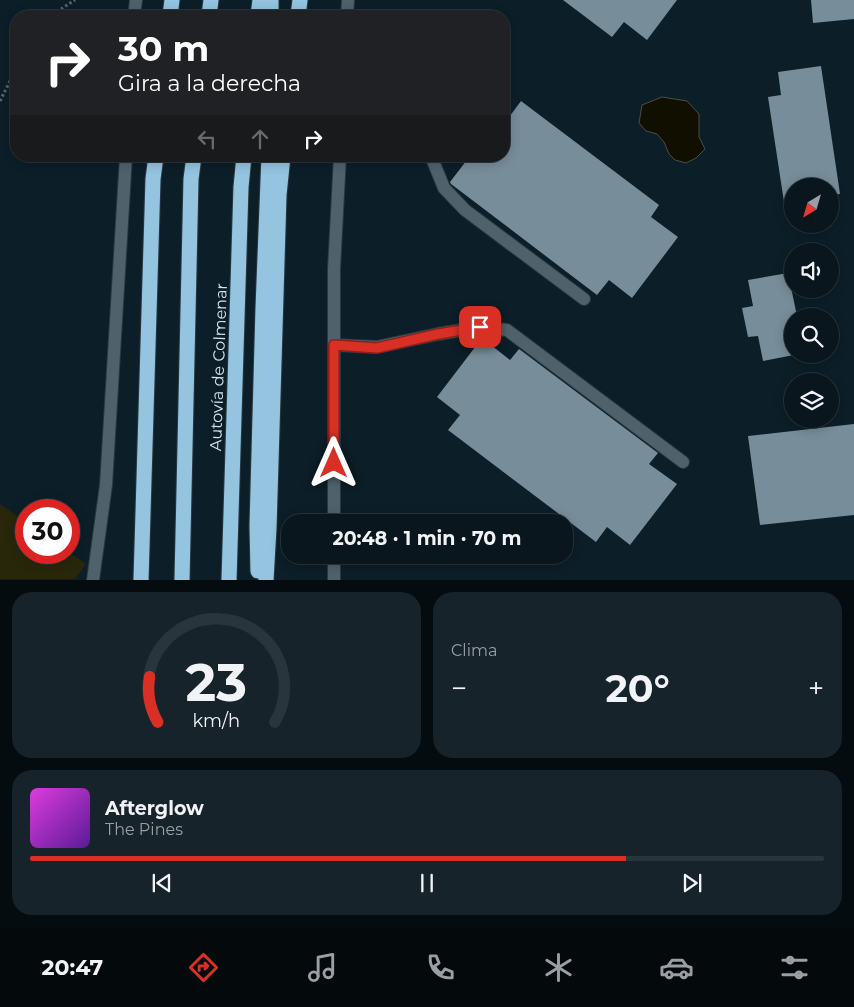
<!DOCTYPE html>
<html lang="es">
<head>
<meta charset="utf-8">
<style>
  :root { --surface:#09161e; --page:#17232b; --text:#f1f3f6; --muted:#999fa4; --line:#29353c; --accent:#d93025 }
  body { margin:0; font-family:Montserrat,sans-serif; background:var(--page); color:var(--text); height:100vh; display:flex; flex-direction:column; font-size:19px; white-space:nowrap }
  * { box-sizing:border-box; margin:0 }
  p { font-size:16px; color:var(--muted) }
  .icon { flex:none; width:28px; height:28px; fill:none; stroke:currentColor; stroke-width:2; stroke-linecap:round; stroke-linejoin:round }
  .map { position:relative; height:580px; overflow:hidden }
  .side { display:flex; flex-direction:column; gap:12px; padding:12px; background:#050c10; flex:1 }
  .side>* { flex:none }
  .guide { position:absolute; left:10px; top:10px; width:500px; height:152px; border-radius:20px; box-shadow:0 2px 12px #0003,0 0 0 1px var(--line); background:#202124; color:#fff; overflow:hidden }
  .needle { width:32px; rotate:217deg }
  .controls { position:absolute; left:784px; top:178px; display:grid; gap:10px }
  .controls a { display:grid; place-items:center; width:55px; height:55px; border-radius:50%; background:var(--surface); box-shadow:0 2px 12px #0003,0 0 0 1px var(--line); font-size:25px }
  .speed { position:absolute; left:15px; top:499px; display:flex; gap:10px; font-size:25px; font-weight:700; text-align:center }
  .speed>* { display:grid; place-content:center; width:65px; height:65px; border-radius:50%; background:var(--surface); box-shadow:0 2px 12px #0003,0 0 0 1px var(--line); line-height:1 }
  .speed .limit { border:8px solid #d22; background:#fff; color:#111 }
  .pin { position:absolute; display:grid; place-items:center; width:42px; height:42px; color:#fff; margin:-21px; border-radius:10px; box-shadow:0 2px 8px #0006 }
  .me { position:absolute; width:55px; margin:-28px; rotate:0deg; stroke-linejoin:round; filter:drop-shadow(0 0 4px #0008) }
  .turn { display:flex; align-items:center; gap:18px; height:105px; padding:0 25px; font-size:22px }
  .turn .icon { width:65px; height:65px; stroke-width:2.5 }
  .turn b { display:block; font-size:35px; line-height:42px }
  .lanes { display:flex; align-items:center; height:48px; padding:0 25px; background:#0003; justify-content:center; gap:25px; direction:ltr }
  .lanes .off { opacity:.35 }
  .big { font-size:38px; font-weight:700; line-height:1.1 }
  .side .widget { flex:1; display:flex; flex-direction:column; justify-content:center; gap:8px; min-width:0; padding:0 18px; border-radius:20px; background:var(--page) }
  .side .dial { align-items:center; gap:0 }
  .dial svg { height:130px; overflow:visible; fill:none; stroke:var(--line); stroke-width:7; stroke-linecap:round; text-anchor:middle }
  .dial text { fill:var(--text); stroke:none }
  .song { display:flex; align-items:center; gap:15px }
  .cover { width:60px; height:60px; border-radius:8px; background:linear-gradient(135deg,hsl(300 70% 55%),hsl(270 70% 35%)) }
  .played { height:5px; border-radius:2px; background:linear-gradient(90deg,var(--accent) 75%,var(--line) 75%) }
  .keys { display:flex; justify-content:space-around; direction:ltr }
  .heat { display:flex; justify-content:space-between; align-items:center; font-size:28px; direction:ltr }
  .side .tiles { flex:1; display:grid; gap:12px; grid-template-columns:1fr 1fr }
  .widget:last-child { grid-column:span 2 }
  .trip { position:absolute; left:281px; top:514px; width:292px; height:50px; border-radius:20px; background:var(--surface); box-shadow:0 2px 12px #0003,0 0 0 1px var(--line); font-weight:700; line-height:50px; text-align:center }
  .menu { display:flex; height:80px; justify-content:space-around; align-items:center; background:#04090c; color:var(--muted) }
  .menu .icon { width:35px; height:35px }
  .menu .current { color:var(--accent) }
  .menu b { font-size:22px; color:var(--text) }
  .map>svg:first-child { display:block }
  .green { fill:#29270a }
  .water { fill:#110f00; stroke:#4c4e46 }
  .building { fill:#778d99 }
  .lines { fill:none; stroke-linecap:round; stroke-linejoin:round }
  .lane-casing { stroke:#283943; stroke-width:14 }
  .street-casing { stroke:#283943; stroke-width:14 }
  .highway-casing { stroke:#283943; stroke-width:17 }
  .path { stroke:#586770; stroke-width:3; stroke-dasharray:2.5 2.5; stroke-linecap:butt }
  .lane { stroke:#4f626c; stroke-width:12 }
  .street { stroke:#4f626c; stroke-width:12 }
  .highway { stroke:#94c4e0; stroke-width:15 }
  .route-casing { stroke:#8d1f18; stroke-width:12 }
  .route { stroke:#d93025; stroke-width:9 }
  .labels { text-anchor:middle; stroke-width:5; stroke-linejoin:round; paint-order:stroke }
  .street-label { font-size:16px; fill:#d5e1e8; stroke:#0c1e28 }
</style>
</head>
<body>
<div class="map">
<svg width="854" height="580" viewBox="0 0 854 580">
  <rect width="100%" height="100%" fill="#0c1e28"/>
  <path class="green" d="M 0,504 L 26,522 L 26,552 L 69,552 L 86,564 L 75,579 L 0,579 Z"/>
  <path class="water" d="M 662,97 L 687,101 L 699,114 L 699,137 L 705,149 L 696,158 L 686,163 L 675,160 L 669,154 L 664,142 L 657,134 L 646,131 L 639,123 L 642,105 Z"/>
  <path class="building" d="M 563,0 L 677,0 L 647,40 L 624,22 L 612,37 Z
    M 811,0 L 854,0 L 854,19 L 813,23 Z
    M 821,66 L 840,194 L 830,195 L 830,186 L 792,186 L 792,201 L 784,202 L 768,97 L 781,95 L 778,72 Z
    M 521,101 L 659,205 L 651,217 L 678,237 L 632,298 L 609,280 L 597,295 L 451,184 L 450,182 L 470,156 L 504,156 L 504,124 Z
    M 788,273 L 797,316 L 792,316 L 792,354 L 799,354 L 763,361 L 758,336 L 748,337 L 742,308 L 753,306 L 748,280 Z
    M 482,338 L 510,360 L 519,349 L 658,453 L 649,464 L 677,484 L 630,545 L 607,527 L 596,542 L 448,430 L 460,415 L 437,397 Z
    M 854,424 L 854,515 L 760,525 L 748,436 Z"/>
  <g class="lines">
    <g class="lane-casing">
      <path id="lane" d="M 134,16 L 136,0
        M 431,156 L 444,188 L 465,210 L 584,299
        M 334,345 L 377,347 L 438,334 L 480,327 L 507,330 L 683,462
        M 93,580 L 106,485 L 126,156"/>
    </g>
    <g class="street-casing">
      <path id="street" d="M 347,16 L 348,0
        M 334,522 L 334,269 L 340,156
        M 334,580 L 334,555"/>
    </g>
    <g class="highway-casing">
      <path id="highway" d="M 271,0 L 271,16
        M 170,16 L 172,0
        M 209,16 L 211,0
        M 258,16 L 260,0
        M 298,16 L 300,0
        M 258,571 L 257,526 L 263,308 L 269,156
        M 141,580 L 153,179 L 156,156
        M 182,580 L 191,179 L 194,156
        M 229,580 L 241,187 L 244,156
        M 266,580 L 269,528 L 279,195 L 283,156"/>
    </g>
    <path class="path" d="M 54,16 L 58,11 L 75,0
      M 0,101 L 16,69"/>
    <use href="#lane" class="lane"/>
    <use href="#street" class="street"/>
    <use href="#highway" class="highway"/>
  </g>
  <g class="lines">
    <g class="route-casing">
      <path id="route" d="M 334,463 L 334,345 L 377,348 L 438,334 L 480,327"/>
    </g>
    <use href="#route" class="route"/>
  </g>
  <g class="labels">
    <g class="street-label">
      <text transform="translate(218 367) rotate(-88)" y="6">Autovía de Colmenar</text>
    </g>
  </g>
</svg>
<div class="controls">
<a><svg class="needle" viewBox="-14 -14 28 28"><path d="M0-13l5 13h-10z" fill="#e53935"/><path d="M0 13l5-13h-10z" fill="#999fa4"/></svg></a>
<a><svg class="icon" aria-label="sound" viewBox="0 0 24 24"><path d="M4 9h4l5-4v14l-5-4H4zM17 9q2 3 0 6"/></svg></a>
<a><svg class="icon" aria-label="search" viewBox="0 0 24 24"><circle cx="10" cy="10" r="6"/><path d="M15 15l6 6"/></svg></a>
<a><svg class="icon" aria-label="layers" viewBox="0 0 24 24"><path d="M12 4l9 5-9 5-9-5zM3 14l9 5 9-5"/></svg></a>
</div>
<div class="speed"><div class="limit">30</div></div>
<div class="pin" style="left:480px;top:327px;background:#d93025"><svg class="icon" aria-label="arrive" viewBox="0 0 24 24"><path d="M6 21V4h12l-3 4 3 4H6"/></svg></div>
<svg class="me" style="left:334px;top:463px" viewBox="-20 -20 40 40"><path d="M0-17L14 15 0 8-14 15z" fill="#d93025" stroke="#fff" stroke-width="4"/></svg>
<div class="trip">20:48 · 1 min · 70 m</div>
<div class="guide">
<div class="turn"><svg class="icon" aria-label="right" viewBox="0 0 24 24"><path d="M7 20v-9h11M14 6l5 5-5 5"/></svg><div><b>30 m</b>Gira a la derecha</div></div>
<div class="lanes"><svg class="icon off" aria-label="left" viewBox="0 0 24 24"><path d="M17 20v-9H6M10 6l-5 5 5 5"/></svg><svg class="icon off" aria-label="ahead" viewBox="0 0 24 24"><path d="M12 20V5M6 11l6-6 6 6"/></svg><svg class="icon" aria-label="right" viewBox="0 0 24 24"><path d="M7 20v-9h11M14 6l5 5-5 5"/></svg></div>
</div>
</div>
<section class="side">
<div class="tiles">
<div class="widget dial"><svg viewBox="0 0 100 80">
<path d="M14 69A42 42 0 1 1 86 69"/>
<path d="M14 69A42 42 0 0 1 9 41" stroke="#d93025"/>
<text x="50" y="56" font-size="32" font-weight="700">23</text>
<text x="50" y="72" font-size="11">km/h</text>
</svg></div>
<div class="widget"><p>Clima</p>
<div class="heat"><a>−</a><b class="big">20°</b><a>+</a></div>
</div>
<div class="widget">
<div class="song"><i class="cover"></i><div><b>Afterglow</b><p>The Pines</p></div></div>
<div class="played"></div>
<div class="keys"><svg class="icon" aria-label="previous" viewBox="0 0 24 24"><path d="M18 5L8 12l10 7zM5 5v14"/></svg><svg class="icon" aria-label="pause" viewBox="0 0 24 24"><path d="M8 5v14M16 5v14"/></svg><svg class="icon" aria-label="next" viewBox="0 0 24 24"><path d="M6 5l10 7-10 7zM19 5v14"/></svg></div>
</div>
</div>
</section>
<nav class="menu">
<b>20:47</b>
<svg class="icon current" aria-label="directions" viewBox="0 0 24 24"><path d="M12 3l9 9-9 9-9-9zM9 14v-3h6M13 9l2 2-2 2"/></svg>
<svg class="icon" aria-label="music" viewBox="0 0 24 24"><path d="M9 18V5l10-2v13"/><circle cx="6" cy="18" r="3"/><circle cx="16" cy="16" r="3"/></svg>
<svg class="icon" aria-label="phone" viewBox="0 0 24 24"><path d="M5 4h4l2 5-3 2q2 4 5 5l2-3 5 2v4C11 20 4 13 5 4z"/></svg>
<svg class="icon" aria-label="climate" viewBox="0 0 24 24"><path d="M12 3v18M4 7l16 10M4 17L20 7"/></svg>
<svg class="icon" aria-label="car" viewBox="0 0 24 24"><path d="M5 17H2v-5l4-1 3-4h7l3 4 3 1v5h-3M9 17h6M6 11h13"/><circle cx="7" cy="17" r="2"/><circle cx="17" cy="17" r="2"/></svg>
<svg class="icon" aria-label="filters" viewBox="0 0 24 24"><path d="M4 7h16M4 17h16"/><circle cx="9" cy="7" r="2"/><circle cx="15" cy="17" r="2"/></svg>
</nav>
</body>
</html>
